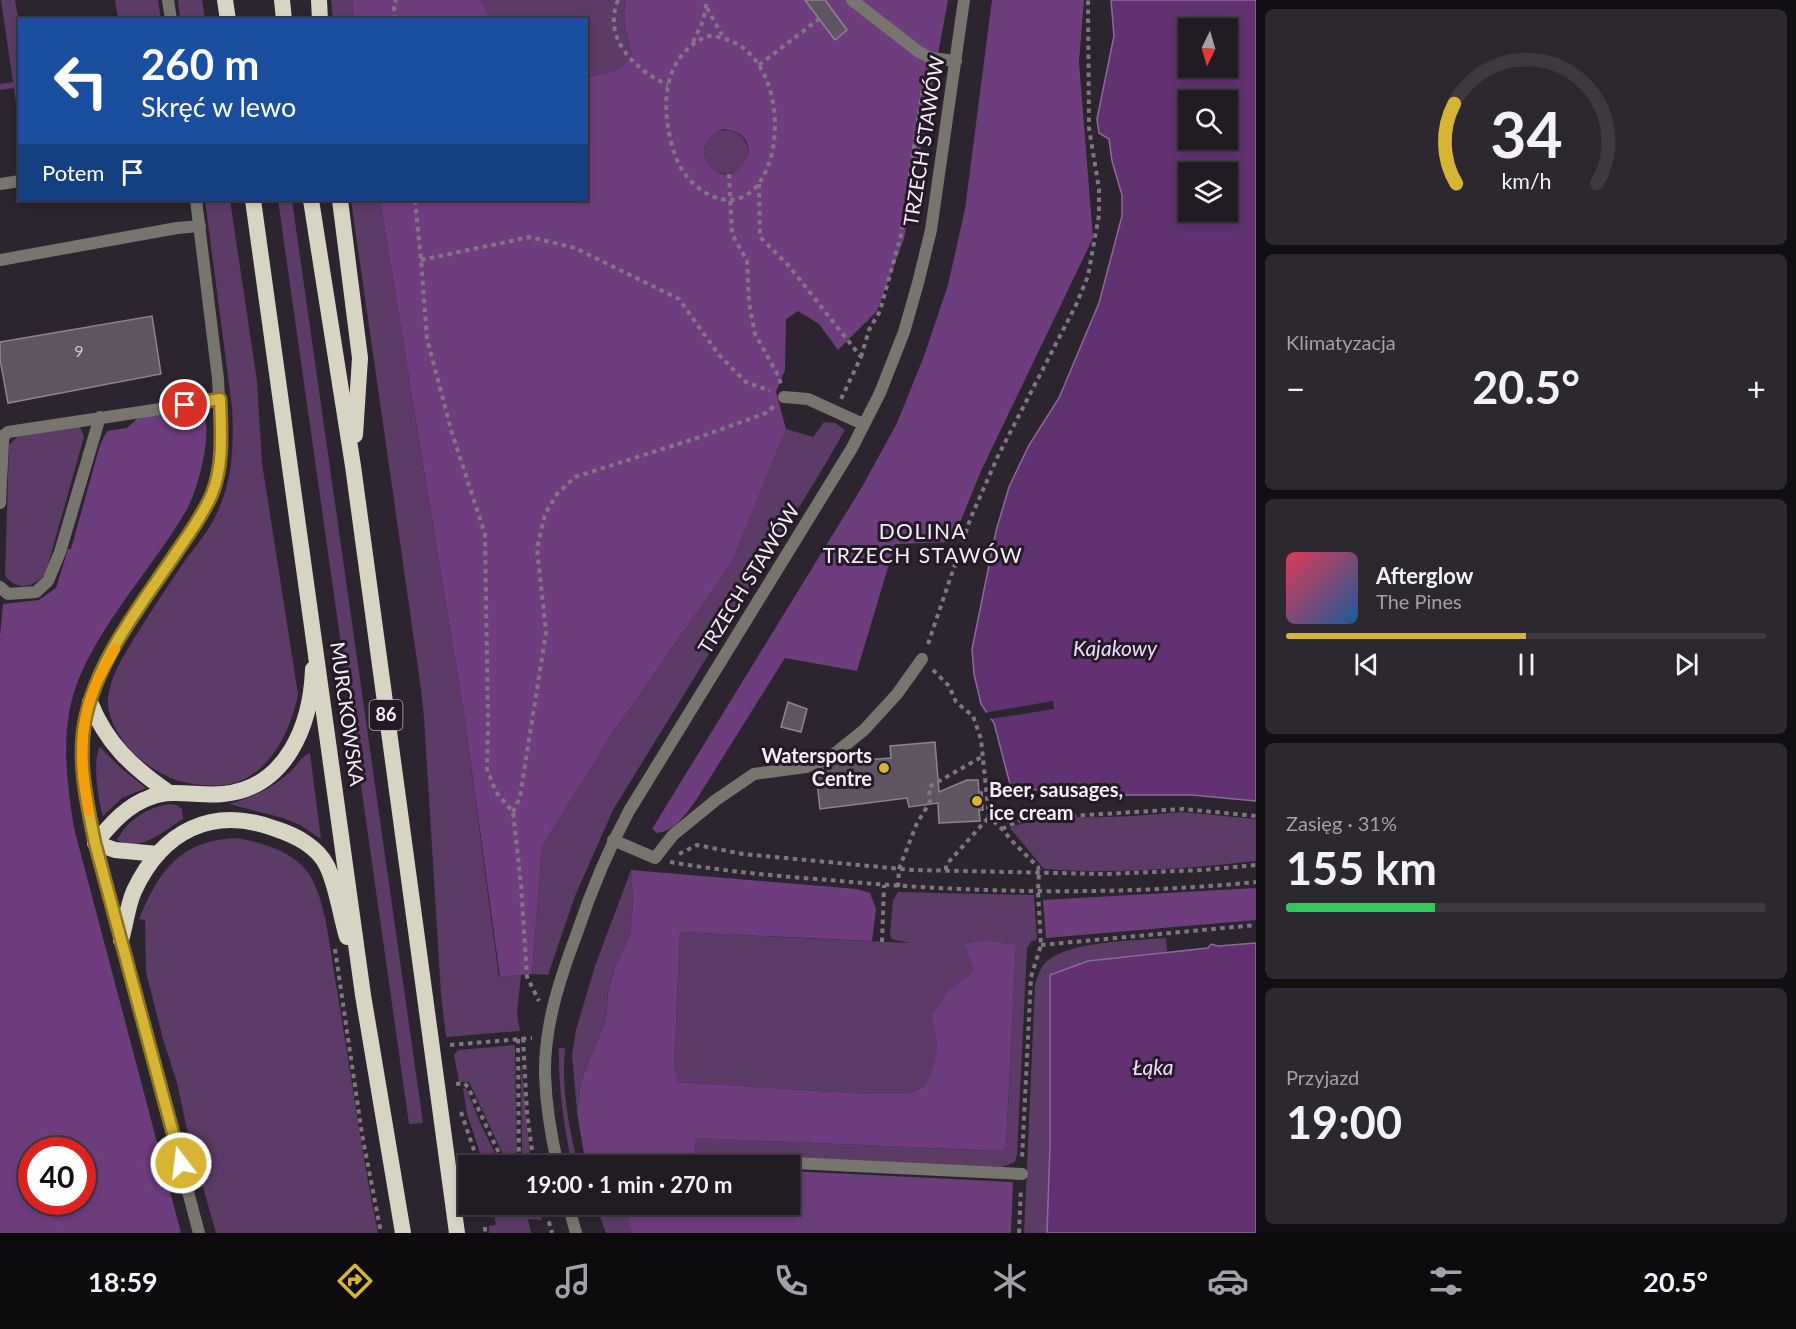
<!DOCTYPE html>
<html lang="pl">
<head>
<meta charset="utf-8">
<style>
  :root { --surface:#211b23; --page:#2d2830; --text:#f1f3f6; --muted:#a2a1a6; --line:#3e3941; --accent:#d8b434 }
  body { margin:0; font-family:Lato,sans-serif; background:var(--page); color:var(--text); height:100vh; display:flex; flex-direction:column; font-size:22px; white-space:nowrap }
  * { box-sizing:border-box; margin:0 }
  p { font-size:20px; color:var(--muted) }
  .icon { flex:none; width:33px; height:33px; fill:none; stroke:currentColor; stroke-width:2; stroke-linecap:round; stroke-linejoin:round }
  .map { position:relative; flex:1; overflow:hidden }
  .drawer { display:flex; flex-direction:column; gap:9px; padding:9px; background:#120f13; width:540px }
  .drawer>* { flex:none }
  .top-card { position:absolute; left:18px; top:18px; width:570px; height:183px; border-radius:0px; box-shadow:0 3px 9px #0003,0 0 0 2px var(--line); background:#1a4fa0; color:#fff; overflow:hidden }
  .needle { width:39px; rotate:185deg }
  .fabs { position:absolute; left:1178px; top:18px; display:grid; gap:12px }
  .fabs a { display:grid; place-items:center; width:60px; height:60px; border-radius:0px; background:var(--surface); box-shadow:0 3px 9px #0003,0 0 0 2px var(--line); font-size:30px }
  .speed { position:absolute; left:18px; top:1137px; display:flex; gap:12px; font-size:30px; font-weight:700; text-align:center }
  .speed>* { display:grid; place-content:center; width:78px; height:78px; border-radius:50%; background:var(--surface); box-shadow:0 3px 9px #0003,0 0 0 2px var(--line); line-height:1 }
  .speed .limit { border:9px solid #d22; background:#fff; color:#111 }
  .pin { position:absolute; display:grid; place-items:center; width:51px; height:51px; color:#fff; margin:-26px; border:3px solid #fff; border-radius:50%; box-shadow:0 2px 6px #0007 }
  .me { position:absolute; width:66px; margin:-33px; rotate:345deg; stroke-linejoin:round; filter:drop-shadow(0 0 4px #0008) }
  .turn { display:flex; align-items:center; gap:21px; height:126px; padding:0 24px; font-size:27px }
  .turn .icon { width:78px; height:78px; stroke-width:2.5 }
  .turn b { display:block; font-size:42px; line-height:51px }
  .then { display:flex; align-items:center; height:57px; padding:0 24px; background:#0003; gap:12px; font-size:22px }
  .big { font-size:45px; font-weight:700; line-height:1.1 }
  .drawer .tile { flex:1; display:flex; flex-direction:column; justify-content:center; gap:9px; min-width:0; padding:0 21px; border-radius:9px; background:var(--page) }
  .drawer .dial { align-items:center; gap:0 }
  .dial svg { height:156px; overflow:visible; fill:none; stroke:var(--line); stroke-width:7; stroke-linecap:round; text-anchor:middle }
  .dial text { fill:var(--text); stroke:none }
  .song { display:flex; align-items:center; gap:18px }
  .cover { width:72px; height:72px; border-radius:9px; background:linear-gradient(135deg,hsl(350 70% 55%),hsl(210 70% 35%)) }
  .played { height:6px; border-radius:3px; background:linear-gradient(90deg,var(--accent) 50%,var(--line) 50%) }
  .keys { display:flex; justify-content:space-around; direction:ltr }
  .heat { display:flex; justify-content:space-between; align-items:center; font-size:33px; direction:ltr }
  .charge { height:9px; border-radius:4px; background:linear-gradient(90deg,#34c759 31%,var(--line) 0) }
  .trip { position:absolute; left:458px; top:1155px; width:342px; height:60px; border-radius:0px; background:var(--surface); box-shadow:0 3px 9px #0003,0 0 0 2px var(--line); font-weight:700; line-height:60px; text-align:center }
  .tabs { display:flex; height:96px; justify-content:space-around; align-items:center; background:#0d0b0e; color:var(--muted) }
  .tabs .icon { width:42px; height:42px }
  .tabs .on { color:var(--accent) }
  .tabs b { font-size:27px; color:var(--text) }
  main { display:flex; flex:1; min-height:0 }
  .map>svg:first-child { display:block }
  .green { fill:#5c3b67 }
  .forest { fill:#6e3d7e; fill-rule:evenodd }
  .water { fill:#613171; stroke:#8d6a99; stroke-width:1.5; fill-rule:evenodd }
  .pier { fill:#2c242f }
  .building { fill:#5f5562; stroke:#8e8392; stroke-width:1.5 }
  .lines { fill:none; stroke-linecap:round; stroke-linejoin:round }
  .path { stroke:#7e7781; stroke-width:4; stroke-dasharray:4.5 4.5; stroke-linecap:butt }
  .service { stroke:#77756e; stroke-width:12 }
  .minor { stroke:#77756e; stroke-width:12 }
  .tertiary { stroke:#77756e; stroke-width:12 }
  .trunk { stroke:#d8d4c3; stroke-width:16 }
  .route-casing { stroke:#8c7522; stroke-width:15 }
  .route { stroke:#d8b434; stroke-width:10 }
  .slow { stroke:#f59e0b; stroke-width:10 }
  .poi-dot { fill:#d8b434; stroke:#231a26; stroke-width:2 }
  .labels { text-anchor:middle; stroke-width:6; stroke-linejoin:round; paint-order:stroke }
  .number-label { font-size:16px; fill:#cfc8d1 }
  .shield { fill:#231a26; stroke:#b5aeb8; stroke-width:1.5 }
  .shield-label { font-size:18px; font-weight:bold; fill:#f4eef6 }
  .street-label { font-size:20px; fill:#f4eef6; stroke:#231a26 }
  .poi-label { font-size:20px; font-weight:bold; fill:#f4eef6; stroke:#231a26; text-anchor:end }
  .neighbourhood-label { font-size:21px; letter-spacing:1.5px; fill:#f4eef6; stroke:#231a26 }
  .water-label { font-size:21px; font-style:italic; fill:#f3d8fd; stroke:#231a26 }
</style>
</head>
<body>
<main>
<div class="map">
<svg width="1256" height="1233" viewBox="0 0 1256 1233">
  <rect width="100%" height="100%" fill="#2c242f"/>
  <path class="green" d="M 1,0 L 15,0 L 20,28 L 19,127 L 14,88 L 0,90 L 0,84 L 13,82 Z
    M 115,0 L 158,0 L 161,19 L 118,19 Z
    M 178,0 L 202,0 L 205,19 L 180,19 Z
    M 331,0 L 352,0 L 354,19 L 333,19 Z
    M 481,0 L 626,0 C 621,19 627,38 633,57 L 616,70 L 587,78 L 586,20 L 490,19 Z
    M704 152a22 22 0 1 1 44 0a22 22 0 1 1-44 0Z
    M 205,200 L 230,200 L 257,381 L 262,463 L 298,694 C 291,732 267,781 223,785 C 189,788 160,778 136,755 C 123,743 109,723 108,704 C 108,681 120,662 132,642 C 148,615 166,589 184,562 C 195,547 209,531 217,513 C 233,479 234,444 232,407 Z
    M 278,200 L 292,200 L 423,1123 L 409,1124 Z
    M 351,200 L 380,200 L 465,721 L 499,977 L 521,975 L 517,1014 L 520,1031 L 446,1037 L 441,994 L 424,717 L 420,682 Z
    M 824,422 L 835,423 L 845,430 L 820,473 L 613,810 L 575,896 L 548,975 L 532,974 L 542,847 L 610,737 L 732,562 L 786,429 L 813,437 Z
    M 80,427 L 84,437 L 46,572 C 36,588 16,592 5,575 L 9,445 L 18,436 Z
    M 100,747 L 121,768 L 146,788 L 122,798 L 103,816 C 98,801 92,760 100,747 Z
    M 310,753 L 321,839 L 300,825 L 283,818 L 229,804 C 251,798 272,788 289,773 C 296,767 301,756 310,753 Z
    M 170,804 L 177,805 L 182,809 L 183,819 C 163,831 142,853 117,840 C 129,819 146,808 170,804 Z
    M 1181,812 L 1256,819 L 1256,861 C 1186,869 1114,874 1044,869 L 1010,828 C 1038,815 1072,818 1102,817 C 1128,817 1154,814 1181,812 Z
    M 237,838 C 263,843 293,851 309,874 C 327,902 330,952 336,984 C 350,1067 361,1151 378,1233 L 216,1233 L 188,1134 L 177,1083 L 163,1039 L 146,972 L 145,920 L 139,919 C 159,871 180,840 237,838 Z
    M 631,870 L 633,903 L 630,935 L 615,968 L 608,992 L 606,1020 L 581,1081 L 577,1112 L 572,1055 L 576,1030 L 595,966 Z
    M 898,892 L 1034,895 L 1037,939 L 1031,942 L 1027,948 L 1017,1155 L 1015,1162 L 1000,1168 L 736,1155 L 695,1156 L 696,1138 L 1003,1151 L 1006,1145 L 1016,945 L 947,992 L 933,1014 C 939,1045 939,1058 924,1087 L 906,1094 L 867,1094 L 676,1082 L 674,1066 L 680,932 L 909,943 L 892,939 L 890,935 L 893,900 Z
    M 1166,938 L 1167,952 L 1088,961 L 1050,975 L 1050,1145 L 1047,1233 L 1024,1233 L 1035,985 C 1037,979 1039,972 1042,967 C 1060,940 1135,941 1166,938 Z
    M 515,1045 L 517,1165 L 508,1165 L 469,1082 L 459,1082 L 454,1055 L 458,1050 Z
    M 559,1048 L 565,1048 C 561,1087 569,1128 578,1165 L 572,1165 C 564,1126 558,1087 559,1048 Z
    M 521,1063 L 531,1165 L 522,1165 Z
    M 463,1088 L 466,1088 L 481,1125 L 501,1165 L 481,1165 L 479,1150 L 467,1114 Z
    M 486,1205 L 539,1205 L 542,1220 L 528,1219 L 531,1233 L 489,1233 L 489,1226 L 496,1225 L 494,1213 L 487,1213 Z
    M 596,1205 L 624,1205 L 632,1233 L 606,1233 Z"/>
  <path class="forest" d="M 352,0 L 481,0 L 490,19 L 354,19 Z
    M 626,0 L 948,0 L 904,239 L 877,311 L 838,350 L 819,324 L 798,311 L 786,319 L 785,370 L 776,392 L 786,429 L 732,562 L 610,737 L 542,847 L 532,974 L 500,977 L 465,721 L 380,200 L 586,200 L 587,78 L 616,70 L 633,57 C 627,38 621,19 626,0 ZM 723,129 C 775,134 735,198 709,165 C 697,150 708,135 723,129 Z
    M 992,0 L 1084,0 L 1079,62 L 1093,238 L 981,471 L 952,542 L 895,544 L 857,671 L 785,658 L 698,797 C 688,811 676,831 657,833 L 652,829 L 862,487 L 897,423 L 924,356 L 948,285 L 965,209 Z
    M 196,409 C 200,412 204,414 205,419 C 211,440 197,492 186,511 C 153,567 106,616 80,676 C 59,725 66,777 74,828 L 181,1233 L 0,1233 L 0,636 L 3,604 L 39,600 L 56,588 L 68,549 L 71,549 L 100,445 L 107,431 L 127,428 L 140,416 ZM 32,1150 L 82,1150 L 82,1202 L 32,1202 Z
    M 631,870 L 857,889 L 870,893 L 876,909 L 872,941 L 680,932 L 674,1066 L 677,1082 L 867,1094 L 906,1094 L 924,1087 C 939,1058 939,1046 932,1014 L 947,992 L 975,971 L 965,944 L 985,941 L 1016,945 L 1006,1145 L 1003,1151 L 696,1138 L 695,1156 L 658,1165 L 586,1166 L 577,1112 L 581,1081 L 606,1020 L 608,992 L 615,968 L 630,935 L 633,903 Z
    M 1256,888 L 1256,920 L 1046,938 L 1043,900 Z
    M 789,1171 L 1013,1182 L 1011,1233 L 632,1233 L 624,1205 L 789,1204 Z"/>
  <path class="water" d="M 1111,0 L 1256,0 L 1256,801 L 1192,795 L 1114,795 L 1011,788 L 994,723 L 981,704 L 974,674 L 972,649 L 996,531 L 1009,487 L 1029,445 L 1059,398 L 1099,303 L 1122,216 L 1122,195 L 1112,161 L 1109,139 L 1099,133 L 1097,119 L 1114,36 ZM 1188,28 L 1227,28 L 1227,68 L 1188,68 ZM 1188,100 L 1227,100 L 1227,140 L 1188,140 ZM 1188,172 L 1227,172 L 1227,212 L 1188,212 Z
    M 1256,943 L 1256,1233 L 1047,1233 L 1050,1145 L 1050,975 L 1088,961 L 1208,948 L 1211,944 L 1218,946 Z"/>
  <path class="pier" d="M 1053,701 L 1054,709 L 1023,714 L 988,719 L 984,713 Z"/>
  <path class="building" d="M 805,0 L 825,0 L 847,30 L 835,40 Z
    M 152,316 L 161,374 L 8,403 L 0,359 L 0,342 Z
    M 788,702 L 807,709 L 801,732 L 781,727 Z
    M 935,742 L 939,792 L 967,780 L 978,780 L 979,792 L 982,792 L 983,810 L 979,810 L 980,821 L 939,823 L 938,803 L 909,807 L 907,798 L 820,809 L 816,772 L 837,762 L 891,758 L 890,746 Z"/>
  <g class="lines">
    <path class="path" d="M 618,0 C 602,39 635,70 668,85
      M 707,8 L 722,35
      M 395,20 L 394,8 L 396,0
      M 707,36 C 807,38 788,239 706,193 C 686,181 677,165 671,142 C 661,101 664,56 707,36 Z
      M 693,42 L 703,21 L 707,0
      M 759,65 L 819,19
      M 729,174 L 732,234 L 747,261 L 749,303 L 755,334 L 778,375 L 781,384
      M 759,184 L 760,237 L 789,266 L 861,357 L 841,399
      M 415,200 L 421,260 L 427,339 L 452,433 L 485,534 L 488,723 L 487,769 L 496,792 L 513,812 L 521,884 L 527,977 L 539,1001
      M 421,260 L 530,237 L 575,248 L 679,299 L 719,355 L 746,382 L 770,391
      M 861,357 L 869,330 L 880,311 L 901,235 L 923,87 L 927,73
      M 928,644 L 971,517 L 998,456 L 1076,305 L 1088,276 L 1099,215 L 1099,189 L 1089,128 L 1088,0
      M 933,670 L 949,686 L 956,702 L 973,716 L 981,739 L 989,817 L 1002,829 L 1013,842 L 1038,867 L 1039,872 L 1038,891 L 1041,945 L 1031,977 L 1022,1159
      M 513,812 L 520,797 L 546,632 L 537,549 L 545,514 L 557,494 L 575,477 L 697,438 L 766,413 L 774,406
      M 1002,829 L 1023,819 L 1183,809 L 1256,816
      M 679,854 L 697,845 L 743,854 L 912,870 L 1106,874 L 1202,870 L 1256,865
      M 670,862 C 723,871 775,876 829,880 C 971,893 1114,896 1256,882
      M 946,870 L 946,865 L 989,817
      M 898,887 L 899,869 L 917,823 L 930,802 L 929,787 L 983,756
      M 882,942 L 884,885
      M 1041,945 L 1256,925
      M 335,949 L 362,1134 L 381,1233
      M 523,1038 L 527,1112 L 534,1166
      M 518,1039 L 519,1166
      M 450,1045 L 532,1038
      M 456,1084 L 464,1083 L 468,1087 L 505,1166
      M 461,1112 L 475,1153
      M 544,1204 L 552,1233
      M 485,1227 L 485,1233
      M 1019,1233 L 1021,1188"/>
    <path class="service" d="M 852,0 L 919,52 L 931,58 L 956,61
      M 0,184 L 20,181
      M 0,260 L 177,228 L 200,226
      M 784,397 L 808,399 L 863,424
      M 0,503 L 3,442 L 4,435 L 8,432 L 220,400
      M 0,587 L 8,594 L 36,592 L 48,581 L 60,552 L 100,417
      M 613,840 L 655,858 L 673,835 L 716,800 L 754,774 L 806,767 L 828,759 L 864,730 L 897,694 L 922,659
      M 679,1166 L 686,1163 L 733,1160 L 1022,1174"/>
    <path class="minor" d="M 558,1166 C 551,1136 546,1105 545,1075 C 544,1026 560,978 577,933 C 591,891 608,850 629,811 L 852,448 L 880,393 L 904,332 L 918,283 L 931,230 L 964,0
      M 568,1204 L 576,1233"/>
    <path class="tertiary" d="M 168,0 L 171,20
      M 196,200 L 218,379 L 221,437 L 218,475 L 212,493 L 198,520 L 118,641 L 93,691 L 85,721 L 83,767 L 95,843 L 199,1233"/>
    <path class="trunk" d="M 225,0 L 228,20
      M 282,0 L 284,20
      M 319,0 L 320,20
      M 253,200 L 363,995 L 403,1233
      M 311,200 L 353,466 L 457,1233
      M 340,200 L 360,358 L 355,435
      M 90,702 C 106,743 132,767 168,792
      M 158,854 L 115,850 L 95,843 C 111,824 127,805 151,797 C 174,788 199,797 223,794 C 287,788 311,724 313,669
      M 121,940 C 126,924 127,907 134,891 C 162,831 212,805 276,829 C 295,835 318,847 327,866 C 337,887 340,914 347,937"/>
  </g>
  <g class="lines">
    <g class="route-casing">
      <path id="route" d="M 181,1163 L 95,843 C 87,803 77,761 85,721 C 97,659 142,604 176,553 C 189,534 203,515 212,494 C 224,464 221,431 220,399 L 185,405"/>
    </g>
    <use href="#route" class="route"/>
    <path class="slow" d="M 89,811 C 81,772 78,729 93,691 C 99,676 107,663 115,649"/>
  </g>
  <g class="poi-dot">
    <circle cx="884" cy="768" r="6"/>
    <circle cx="977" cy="801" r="6"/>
  </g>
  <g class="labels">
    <g class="number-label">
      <text x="79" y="357">9</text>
    </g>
    <rect class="shield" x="369.5" y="700" width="33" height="30" rx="4.5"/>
    <g class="shield-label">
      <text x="386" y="721">86</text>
    </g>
    <g class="street-label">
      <text transform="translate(924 141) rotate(-81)" y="7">TRZECH STAWÓW</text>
      <text transform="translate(749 579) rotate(-58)" y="7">TRZECH STAWÓW</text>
      <text transform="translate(347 714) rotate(82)" y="7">MURCKOWSKA</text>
    </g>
    <g class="poi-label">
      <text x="872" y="763">Watersports<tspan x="872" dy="23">Centre</tspan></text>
      <text x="989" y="797" text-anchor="start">Beer, sausages,<tspan x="989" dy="23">ice cream</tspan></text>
    </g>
    <g class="neighbourhood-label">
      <text x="923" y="539">DOLINA<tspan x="923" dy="24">TRZECH STAWÓW</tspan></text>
    </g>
    <g class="water-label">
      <text x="1115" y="656">Kajakowy</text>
      <text x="1153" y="1075">Łąka</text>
    </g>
  </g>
</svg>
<div class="fabs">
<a><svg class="needle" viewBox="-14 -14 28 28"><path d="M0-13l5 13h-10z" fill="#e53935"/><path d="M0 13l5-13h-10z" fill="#a2a1a6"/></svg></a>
<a><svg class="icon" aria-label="search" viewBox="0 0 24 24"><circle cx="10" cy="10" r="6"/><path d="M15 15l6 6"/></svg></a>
<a><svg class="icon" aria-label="layers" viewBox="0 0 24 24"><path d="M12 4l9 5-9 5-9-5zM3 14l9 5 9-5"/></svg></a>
</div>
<div class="speed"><div class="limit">40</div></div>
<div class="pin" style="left:185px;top:405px;background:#d93025"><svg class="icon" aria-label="arrive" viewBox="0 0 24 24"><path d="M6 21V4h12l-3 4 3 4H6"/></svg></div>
<svg class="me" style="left:181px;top:1163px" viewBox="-20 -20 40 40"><circle r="17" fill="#d8b434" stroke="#fff" stroke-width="3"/><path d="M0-11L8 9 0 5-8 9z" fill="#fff"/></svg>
<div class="trip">19:00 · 1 min · 270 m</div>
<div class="top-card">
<div class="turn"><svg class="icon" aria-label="left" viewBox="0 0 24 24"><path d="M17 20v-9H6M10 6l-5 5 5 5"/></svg><div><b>260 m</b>Skręć w lewo</div></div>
<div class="then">Potem<svg class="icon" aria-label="arrive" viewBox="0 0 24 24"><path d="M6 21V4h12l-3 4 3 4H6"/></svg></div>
</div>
</div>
<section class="drawer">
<div class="tile dial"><svg viewBox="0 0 100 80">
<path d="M14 69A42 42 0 1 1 86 69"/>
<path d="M14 69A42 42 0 0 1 13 28" stroke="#d8b434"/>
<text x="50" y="56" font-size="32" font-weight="700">34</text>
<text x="50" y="72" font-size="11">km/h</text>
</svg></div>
<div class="tile"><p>Klimatyzacja</p>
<div class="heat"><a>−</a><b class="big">20.5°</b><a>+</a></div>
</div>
<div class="tile">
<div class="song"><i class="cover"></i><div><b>Afterglow</b><p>The Pines</p></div></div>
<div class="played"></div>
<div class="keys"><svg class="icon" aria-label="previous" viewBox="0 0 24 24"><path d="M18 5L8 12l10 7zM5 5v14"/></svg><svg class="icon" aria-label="pause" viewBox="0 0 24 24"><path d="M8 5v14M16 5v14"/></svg><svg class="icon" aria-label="next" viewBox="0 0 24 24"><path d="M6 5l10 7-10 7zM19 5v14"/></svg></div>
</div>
<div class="tile"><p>Zasięg · 31%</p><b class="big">155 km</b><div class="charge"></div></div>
<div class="tile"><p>Przyjazd</p><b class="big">19:00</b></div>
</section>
</main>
<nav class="tabs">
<b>18:59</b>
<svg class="icon on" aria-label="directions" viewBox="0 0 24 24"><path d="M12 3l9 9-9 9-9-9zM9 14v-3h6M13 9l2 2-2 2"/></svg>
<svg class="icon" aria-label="music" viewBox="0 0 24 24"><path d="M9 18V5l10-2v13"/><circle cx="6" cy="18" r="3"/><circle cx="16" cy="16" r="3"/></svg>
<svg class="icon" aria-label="phone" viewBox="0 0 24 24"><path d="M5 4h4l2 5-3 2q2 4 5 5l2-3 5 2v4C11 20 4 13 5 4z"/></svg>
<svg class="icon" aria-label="climate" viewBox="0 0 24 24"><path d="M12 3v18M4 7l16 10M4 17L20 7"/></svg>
<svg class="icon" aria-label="car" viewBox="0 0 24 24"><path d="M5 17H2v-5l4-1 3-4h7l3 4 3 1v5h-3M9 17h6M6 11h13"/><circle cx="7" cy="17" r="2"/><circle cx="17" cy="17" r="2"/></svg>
<svg class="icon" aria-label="filters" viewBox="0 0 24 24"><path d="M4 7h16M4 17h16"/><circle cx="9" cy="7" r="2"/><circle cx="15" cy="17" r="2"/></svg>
<b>20.5°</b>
</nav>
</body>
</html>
